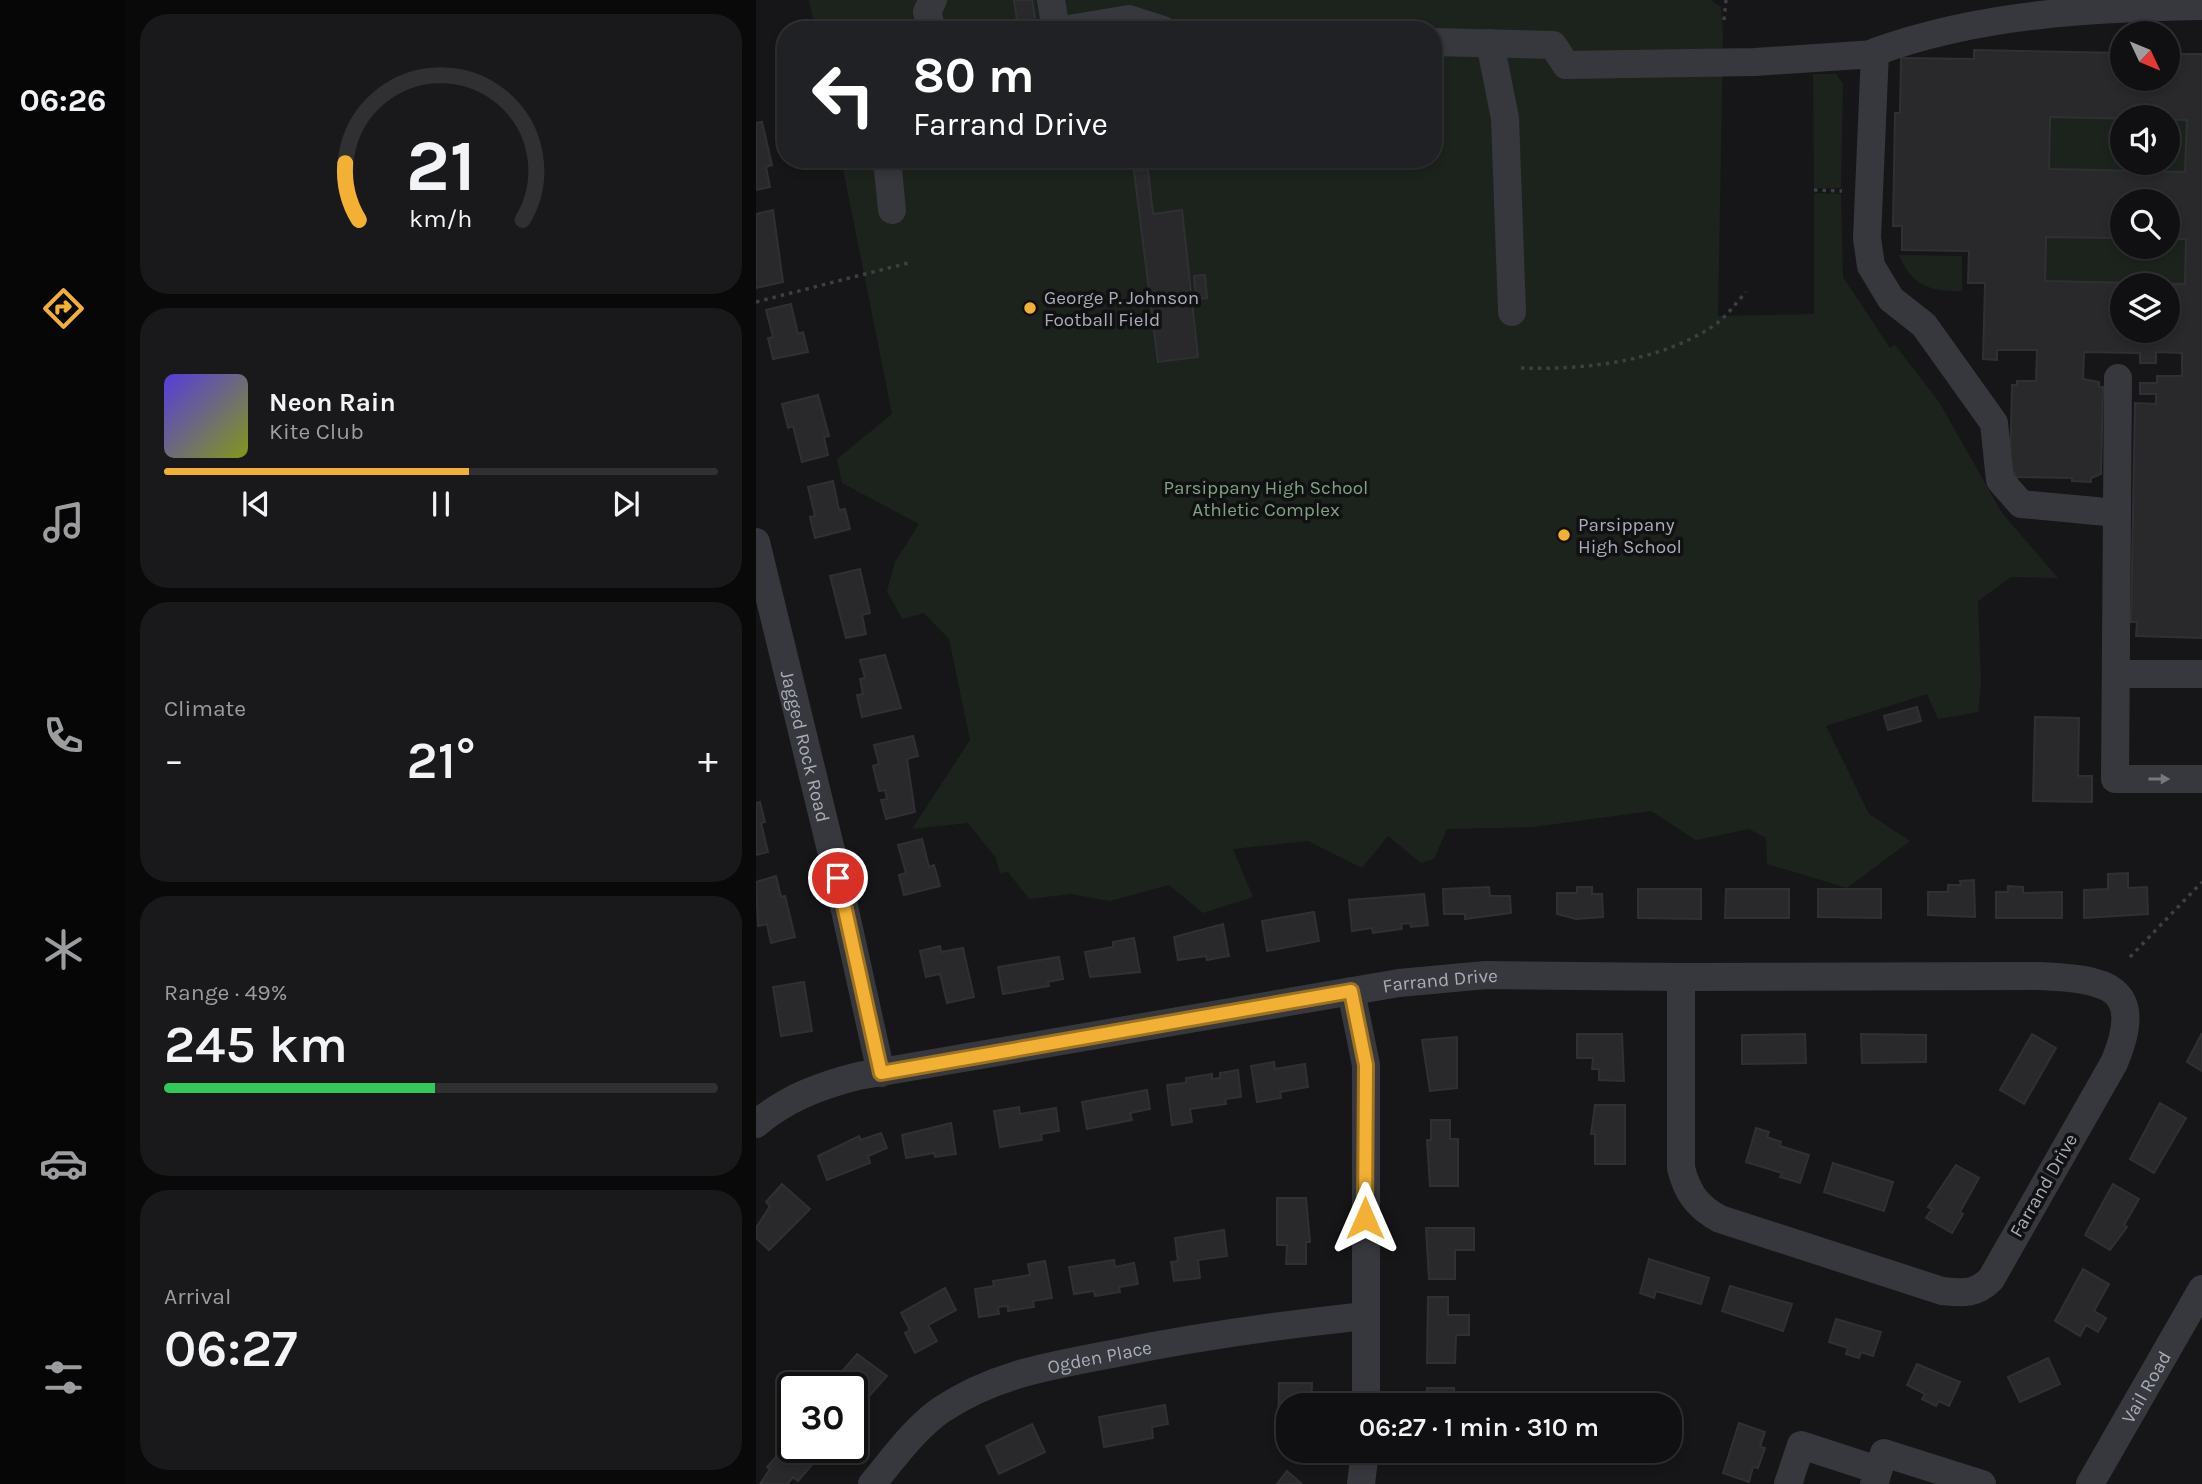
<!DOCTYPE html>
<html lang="en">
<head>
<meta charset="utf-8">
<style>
  :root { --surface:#101012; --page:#19191b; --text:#f1f3f6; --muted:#9c9d9f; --line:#303032; --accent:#f2b134 }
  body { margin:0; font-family:Karla,sans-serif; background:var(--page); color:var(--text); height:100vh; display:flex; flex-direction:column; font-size:26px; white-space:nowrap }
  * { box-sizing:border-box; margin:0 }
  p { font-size:23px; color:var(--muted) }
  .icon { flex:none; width:38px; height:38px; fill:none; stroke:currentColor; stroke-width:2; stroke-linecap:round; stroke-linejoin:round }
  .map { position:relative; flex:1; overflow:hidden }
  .sheet { display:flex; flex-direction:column; gap:14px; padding:14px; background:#09090a; width:630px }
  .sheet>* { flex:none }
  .guide { position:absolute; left:21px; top:21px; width:665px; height:147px; border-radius:28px; box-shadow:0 4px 10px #0003,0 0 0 2px var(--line); background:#202124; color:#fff; overflow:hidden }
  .needle { width:46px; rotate:134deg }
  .buttons { position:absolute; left:1354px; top:21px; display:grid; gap:14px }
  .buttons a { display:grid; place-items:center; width:70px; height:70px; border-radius:50%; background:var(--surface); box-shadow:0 4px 10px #0003,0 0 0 2px var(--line); font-size:35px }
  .speed { position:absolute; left:21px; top:1372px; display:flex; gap:14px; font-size:35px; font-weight:700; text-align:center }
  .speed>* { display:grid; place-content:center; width:91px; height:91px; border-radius:50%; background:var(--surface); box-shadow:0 4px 10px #0003,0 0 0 2px var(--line); line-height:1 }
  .speed .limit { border:4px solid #111; border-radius:10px; background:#fff; color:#111 }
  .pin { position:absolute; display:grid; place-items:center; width:60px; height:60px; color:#fff; margin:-30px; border:4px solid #fff; border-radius:50%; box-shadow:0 2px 7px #0007 }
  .me { position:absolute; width:77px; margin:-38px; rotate:0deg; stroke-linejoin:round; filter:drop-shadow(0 0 5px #0008) }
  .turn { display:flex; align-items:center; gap:24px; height:147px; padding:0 21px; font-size:32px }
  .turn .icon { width:91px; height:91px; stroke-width:2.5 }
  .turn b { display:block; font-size:49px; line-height:60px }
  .big { font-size:52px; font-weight:600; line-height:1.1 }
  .sheet .tile { flex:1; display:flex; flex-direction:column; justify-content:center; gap:10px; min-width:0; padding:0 24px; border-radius:28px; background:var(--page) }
  .sheet .dial { align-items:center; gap:0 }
  .dial svg { height:182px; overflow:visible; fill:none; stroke:var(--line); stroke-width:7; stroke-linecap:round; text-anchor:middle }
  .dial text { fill:var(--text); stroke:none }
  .song { display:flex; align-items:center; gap:21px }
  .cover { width:84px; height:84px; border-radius:10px; background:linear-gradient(135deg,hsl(250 70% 55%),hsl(70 70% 35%)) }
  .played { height:7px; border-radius:4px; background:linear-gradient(90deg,var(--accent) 55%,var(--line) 55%) }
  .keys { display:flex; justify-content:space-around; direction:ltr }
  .heat { display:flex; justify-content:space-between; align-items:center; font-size:38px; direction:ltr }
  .charge { height:10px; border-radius:5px; background:linear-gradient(90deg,#34c759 49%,var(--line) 0) }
  .trip { position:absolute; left:520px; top:1393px; width:406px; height:70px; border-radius:28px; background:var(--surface); box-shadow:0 4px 10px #0003,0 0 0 2px var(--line); font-weight:600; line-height:70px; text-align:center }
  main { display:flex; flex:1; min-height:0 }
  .tabs { display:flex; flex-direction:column; width:126px; justify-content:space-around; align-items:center; background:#060607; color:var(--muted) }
  .tabs .icon { width:49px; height:49px }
  .tabs .active { color:var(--accent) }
  .tabs b { font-size:32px; color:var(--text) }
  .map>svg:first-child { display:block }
  .green { fill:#1c231d }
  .building { fill:#29292c; stroke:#303034; stroke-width:2; fill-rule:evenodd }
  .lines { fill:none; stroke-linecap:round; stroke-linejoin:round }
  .path { stroke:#3d3f44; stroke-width:3.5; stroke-dasharray:3.5 5; stroke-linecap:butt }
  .minor { stroke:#37383d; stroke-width:28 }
  .oneway { fill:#757881 }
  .route-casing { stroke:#9d7322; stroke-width:18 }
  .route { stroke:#f2b134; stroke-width:12 }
  .poi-dot { fill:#f2b134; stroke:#111113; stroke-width:2.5 }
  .labels { text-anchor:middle; stroke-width:7; stroke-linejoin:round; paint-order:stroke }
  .poi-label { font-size:19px; fill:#a8adb8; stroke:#111113; text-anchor:start }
  .park-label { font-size:19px; fill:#7fa381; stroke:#111113 }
  .street-label { font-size:19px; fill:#a8adb8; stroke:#111113 }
</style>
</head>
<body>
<main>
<nav class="tabs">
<b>06:26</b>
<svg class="icon active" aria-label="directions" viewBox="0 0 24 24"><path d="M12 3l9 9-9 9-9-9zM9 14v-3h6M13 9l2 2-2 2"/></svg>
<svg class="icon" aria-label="music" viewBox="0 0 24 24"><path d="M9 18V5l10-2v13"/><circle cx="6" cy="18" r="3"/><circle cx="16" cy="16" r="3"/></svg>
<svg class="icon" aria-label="phone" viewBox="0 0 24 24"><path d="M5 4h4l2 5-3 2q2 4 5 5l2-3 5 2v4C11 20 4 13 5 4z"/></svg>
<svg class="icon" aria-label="climate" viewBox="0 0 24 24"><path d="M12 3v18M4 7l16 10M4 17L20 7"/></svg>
<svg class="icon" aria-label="car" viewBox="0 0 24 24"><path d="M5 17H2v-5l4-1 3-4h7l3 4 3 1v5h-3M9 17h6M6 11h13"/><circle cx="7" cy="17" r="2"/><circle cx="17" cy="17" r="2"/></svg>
<svg class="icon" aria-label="filters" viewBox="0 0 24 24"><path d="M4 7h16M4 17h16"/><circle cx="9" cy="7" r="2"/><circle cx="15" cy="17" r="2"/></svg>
</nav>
<section class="sheet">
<div class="tile dial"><svg viewBox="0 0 100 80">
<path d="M14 69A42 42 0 1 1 86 69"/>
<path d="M14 69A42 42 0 0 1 8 44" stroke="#f2b134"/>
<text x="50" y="56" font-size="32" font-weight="700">21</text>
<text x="50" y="72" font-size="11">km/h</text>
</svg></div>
<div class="tile">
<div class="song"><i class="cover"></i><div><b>Neon Rain</b><p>Kite Club</p></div></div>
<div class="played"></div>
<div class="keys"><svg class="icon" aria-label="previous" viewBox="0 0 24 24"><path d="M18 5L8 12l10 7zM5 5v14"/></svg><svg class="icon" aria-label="pause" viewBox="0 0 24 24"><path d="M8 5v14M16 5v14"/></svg><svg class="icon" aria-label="next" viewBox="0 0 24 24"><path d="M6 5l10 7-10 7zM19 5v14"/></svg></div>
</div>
<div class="tile"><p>Climate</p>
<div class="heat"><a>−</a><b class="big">21°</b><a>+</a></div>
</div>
<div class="tile"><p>Range · 49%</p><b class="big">245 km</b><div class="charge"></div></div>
<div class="tile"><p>Arrival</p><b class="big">06:27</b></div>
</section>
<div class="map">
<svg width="1446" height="1484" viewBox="0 0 1446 1484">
  <rect width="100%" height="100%" fill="#161618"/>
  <path class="green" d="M 53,0 L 955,0 L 965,7 L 967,34 L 962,316 L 1058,314 L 1058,193 L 1085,194 L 1087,277 L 1134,348 L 1139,345 L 1183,402 L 1246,513 L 1302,578 L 1255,577 L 1222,601 L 1225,685 L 1222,712 L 1182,719 L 1171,694 L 1070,726 L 1113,814 L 1154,841 L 1091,888 L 1011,864 L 1010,838 L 993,829 L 940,840 L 895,811 L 777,827 L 691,829 L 678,859 L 665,863 L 632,836 L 606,868 L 552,841 L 477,849 L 497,897 L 447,913 L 413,885 L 354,901 L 315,894 L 273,899 L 252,872 L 244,873 L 240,858 L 212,823 L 156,829 L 214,740 L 193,639 L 168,613 L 146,619 L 131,591 L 139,562 L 163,524 L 86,483 L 81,459 L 136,414 L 85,159 L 677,159 L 677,30 L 59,30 Z
    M 1057,74 L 1080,74 L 1087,84 L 1085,188 L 1058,188 Z
    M 1294,117 L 1367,119 L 1367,163 L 1412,163 L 1412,120 L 1431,120 L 1429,172 L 1293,169 Z
    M 1290,237 L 1367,238 L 1367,247 L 1412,247 L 1412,239 L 1430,239 L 1429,284 L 1289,281 Z
    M 1143,255 L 1206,256 L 1206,291 C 1175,292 1156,286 1143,255 Z"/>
  <path class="building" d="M 258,0 L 276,0 L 280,24 L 262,27 Z
    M 1218,50 L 1367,53 L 1367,79 L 1412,79 L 1412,54 L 1446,54 L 1446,638 L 1380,636 L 1381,622 L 1375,622 L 1379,403 L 1400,404 L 1400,394 L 1384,394 L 1384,383 L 1401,383 L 1401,376 L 1426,376 L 1426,353 L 1400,352 L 1400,363 L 1384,363 L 1384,353 L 1328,352 L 1327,379 L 1343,382 L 1343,387 L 1347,387 L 1345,474 L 1335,478 L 1335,482 L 1316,481 L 1316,478 L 1258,477 L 1259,473 L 1254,473 L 1256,385 L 1261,385 L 1261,381 L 1280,381 L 1281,350 L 1241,350 L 1241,360 L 1227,359 L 1229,283 L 1212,283 L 1213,251 L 1146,250 L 1146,226 L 1137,226 L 1139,113 L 1144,113 L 1145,58 L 1218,59 ZM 1294,117 L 1431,120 L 1429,172 L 1293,169 ZM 1367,201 L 1412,201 L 1412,239 L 1430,239 L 1429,284 L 1289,281 L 1290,237 L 1367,238 ZM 1367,285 L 1412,285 L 1412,331 L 1367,331 Z
    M 6,122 L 16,165 L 10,167 L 14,187 L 0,190 L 0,123 Z
    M 392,170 L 397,214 L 426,210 L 442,357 L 402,362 L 378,171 Z
    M 17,210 L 27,282 L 0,288 L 0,214 Z
    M 449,275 L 451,298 L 440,299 L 438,276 Z
    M 35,304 L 42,334 L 47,332 L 52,352 L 17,359 L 12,338 L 17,337 L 10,310 Z
    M 62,395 L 73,436 L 68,437 L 72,455 L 46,462 L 37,426 L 32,428 L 26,404 Z
    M 77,481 L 83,510 L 89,509 L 94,529 L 59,538 L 54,517 L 59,516 L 52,487 Z
    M 104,569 L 114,613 L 106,615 L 110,634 L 90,638 L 74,576 Z
    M 129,655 L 145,708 L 106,717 L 101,695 L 107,694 L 104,679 L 109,678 L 104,660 Z
    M 1161,707 L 1165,721 L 1132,730 L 1128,716 Z
    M 1279,717 L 1323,718 L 1322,776 L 1336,776 L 1336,802 L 1277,801 Z
    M 157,736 L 162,756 L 151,759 L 159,812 L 130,819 L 125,800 L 131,799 L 129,790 L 123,791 L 117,766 L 123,764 L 118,745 Z
    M 4,802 L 9,822 L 5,823 L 12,852 L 0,855 L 0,803 Z
    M 166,839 L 173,867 L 178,865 L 184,886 L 148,895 L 143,875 L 150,873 L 142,845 Z
    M 1372,873 L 1372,888 L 1391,887 L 1392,914 L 1328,918 L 1328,890 L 1352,889 L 1352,874 Z
    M 20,876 L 25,897 L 29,896 L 39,937 L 15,943 L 11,924 L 2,926 L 0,882 Z
    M 1218,880 L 1219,917 L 1172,915 L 1172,892 L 1192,892 L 1192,885 L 1205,885 L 1204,881 Z
    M 1252,886 L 1267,887 L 1267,893 L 1306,892 L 1306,918 L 1240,918 L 1240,892 L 1252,892 Z
    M 733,887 L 734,896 L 754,896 L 755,913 L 709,919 L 709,914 L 688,914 L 687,889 Z
    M 821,887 L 836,887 L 836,894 L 846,894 L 847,917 L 820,919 L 801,914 L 801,893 L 821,893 Z
    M 882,889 L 945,889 L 945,919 L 882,918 Z
    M 970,889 L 1033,889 L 1033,918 L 969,918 Z
    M 1062,889 L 1125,889 L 1125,918 L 1062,917 Z
    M 668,894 L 672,925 L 655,927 L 654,923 L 645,924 L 646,929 L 617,933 L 616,928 L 596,931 L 593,900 Z
    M 558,912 L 563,941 L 511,951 L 506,921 Z
    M 467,924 L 473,956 L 451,960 L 450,956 L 422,960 L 418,937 Z
    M 378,938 L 384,972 L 334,977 L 329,952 L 357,947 L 357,942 Z
    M 184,946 L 185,952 L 207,948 L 218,997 L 191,1003 L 184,974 L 170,977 L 164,951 Z
    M 303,957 L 307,979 L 292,982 L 293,986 L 247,994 L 242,967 Z
    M 48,982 L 56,1031 L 25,1036 L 17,987 Z
    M 1446,1033 L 1446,1071 L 1431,1062 Z
    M 821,1034 L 866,1034 L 868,1081 L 843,1080 L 843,1069 L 836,1069 L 837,1058 L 821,1058 Z
    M 1049,1034 L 1050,1063 L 986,1064 L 986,1035 Z
    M 1105,1034 L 1170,1035 L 1170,1062 L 1106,1063 Z
    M 1276,1034 L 1300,1048 L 1268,1104 L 1244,1090 Z
    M 701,1037 L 701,1088 L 674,1091 L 666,1040 Z
    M 518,1062 L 519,1069 L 549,1064 L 552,1087 L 524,1092 L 525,1098 L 501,1102 L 495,1066 Z
    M 482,1070 L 485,1097 L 469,1099 L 470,1104 L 434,1109 L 436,1122 L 416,1125 L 411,1085 L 430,1083 L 430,1078 L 456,1074 L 456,1079 L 464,1078 L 464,1073 Z
    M 391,1090 L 394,1109 L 374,1113 L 376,1120 L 331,1129 L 326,1102 Z
    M 1404,1103 L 1430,1118 L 1398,1173 L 1374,1159 Z
    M 839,1105 L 869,1105 L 869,1164 L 839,1164 L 839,1134 L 835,1134 Z
    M 263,1107 L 264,1114 L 300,1108 L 303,1131 L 285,1134 L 286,1140 L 244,1147 L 238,1111 Z
    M 675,1120 L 694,1120 L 694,1139 L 702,1139 L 702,1186 L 674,1186 L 671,1140 L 675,1140 Z
    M 195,1123 L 200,1154 L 179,1157 L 178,1153 L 150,1158 L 146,1135 Z
    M 1000,1128 L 1013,1132 L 1011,1137 L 1025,1142 L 1024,1146 L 1053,1155 L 1044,1183 L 1024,1177 L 1026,1173 L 990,1162 Z
    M 125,1133 L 131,1148 L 112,1156 L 114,1163 L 71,1180 L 62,1156 L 103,1136 L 105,1140 Z
    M 1077,1163 L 1137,1182 L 1128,1211 L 1068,1192 Z
    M 1200,1165 L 1223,1178 L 1204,1212 L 1207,1214 L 1196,1233 L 1170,1218 L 1176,1209 L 1172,1207 Z
    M 26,1184 L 54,1209 L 13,1250 L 0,1238 L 0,1228 L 14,1206 L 10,1202 Z
    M 1357,1184 L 1383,1199 L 1368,1225 L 1371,1227 L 1354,1250 L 1329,1235 Z
    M 521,1198 L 550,1198 L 554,1242 L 550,1242 L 550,1264 L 530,1264 L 531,1245 L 521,1245 Z
    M 670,1228 L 718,1228 L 718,1250 L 699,1250 L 699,1279 L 673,1279 Z
    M 468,1230 L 471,1256 L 442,1260 L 444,1278 L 418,1281 L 415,1262 L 422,1261 L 419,1238 Z
    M 893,1259 L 953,1278 L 945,1304 L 900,1291 L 898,1298 L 884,1293 Z
    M 358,1260 L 359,1267 L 378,1263 L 382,1284 L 363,1287 L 364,1292 L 339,1296 L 338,1291 L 318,1294 L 313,1267 Z
    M 289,1261 L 296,1298 L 277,1301 L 278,1307 L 252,1311 L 252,1306 L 242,1307 L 243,1314 L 223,1317 L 219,1289 L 238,1286 L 237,1281 L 274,1275 L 272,1264 Z
    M 1327,1269 L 1353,1284 L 1338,1311 L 1350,1318 L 1342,1332 L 1330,1325 L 1324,1336 L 1299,1321 Z
    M 974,1286 L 1036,1304 L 1027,1331 L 966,1311 Z
    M 189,1288 L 200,1310 L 172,1325 L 181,1341 L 159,1353 L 149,1333 L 154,1330 L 145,1313 Z
    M 672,1297 L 692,1297 L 692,1315 L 713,1315 L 713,1335 L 700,1335 L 699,1363 L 671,1363 Z
    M 1080,1319 L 1125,1332 L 1117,1356 L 1105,1352 L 1103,1358 L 1090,1354 L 1092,1348 L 1073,1342 Z
    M 101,1354 L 131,1376 L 114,1395 L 110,1391 L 100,1403 L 96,1399 L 96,1388 L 72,1388 Z
    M 1292,1358 L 1304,1384 L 1264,1402 L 1252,1377 Z
    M 1161,1364 L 1204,1382 L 1193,1406 L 1183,1401 L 1180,1406 L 1166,1399 L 1169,1394 L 1151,1385 Z
    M 523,1383 L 556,1383 L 555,1405 L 532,1405 L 532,1434 L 522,1434 Z
    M 671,1388 L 698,1388 L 699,1405 L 671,1405 Z
    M 409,1405 L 412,1424 L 396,1427 L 397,1438 L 348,1447 L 343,1417 Z
    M 983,1423 L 1009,1432 L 1004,1447 L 1009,1448 L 1002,1468 L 997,1467 L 993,1482 L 967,1473 Z
    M 276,1424 L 289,1452 L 243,1474 L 230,1446 Z
    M 37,1432 L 37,1447 L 63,1447 L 54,1457 L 59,1461 L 42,1481 L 37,1477 L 32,1484 L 4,1484 L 14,1469 L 11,1467 L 34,1441 L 31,1439 Z
    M 675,1451 L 708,1451 L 708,1462 L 676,1462 Z
    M 531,1471 L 546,1484 L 521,1484 Z"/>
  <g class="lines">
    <path class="path" d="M 968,20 L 970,0
      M 1058,190 L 1086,191
      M 0,302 L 156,262
      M 765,368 C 828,370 906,362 960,324 C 971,316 980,303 990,292
      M 1374,957 L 1446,882"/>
    <g class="minor">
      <path d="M 295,0 L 300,30"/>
      <path d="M 176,30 L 171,12 L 177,0"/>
      <path d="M 307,30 L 373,19 L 407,30"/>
      <path d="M 677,42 L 797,45 L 810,65 L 999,62 L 1119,54"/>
      <path d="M 734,43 L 749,118 L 756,312"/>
      <path d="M 131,159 L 136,210"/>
      <path d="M 1362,378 L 1359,779 L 1446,779"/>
      <path d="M 1361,513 L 1265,504 L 1244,480 L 1238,423 L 1168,325 L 1135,299 L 1115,266 L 1111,238 L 1119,52 C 1223,14 1336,8 1446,6"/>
      <path id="s1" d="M 0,542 L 82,879 L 125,1073"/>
      <path d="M 1360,674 L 1446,674"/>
      <path d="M 1283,976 C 1349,979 1391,985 1358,1063 L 1235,1279 C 1219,1295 1207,1293 1186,1291 L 964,1219 C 941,1207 931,1192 925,1168 L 925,977 Z"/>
      <path d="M 595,991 L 610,1065 L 610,1405"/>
      <path id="s2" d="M 0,1124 C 31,1098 63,1086 102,1076 L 643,983 L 730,975 L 925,977"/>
      <path id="s3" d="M 116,1484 C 137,1459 158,1429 185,1410 C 239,1374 294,1366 356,1354 C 440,1337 524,1325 609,1316"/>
      <path d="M 605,1484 L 609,1451"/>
      <path d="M 1032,1484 L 1045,1445 L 1122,1470"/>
      <path d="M 1118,1484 L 1128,1453 L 1226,1484"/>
      <path id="s4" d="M 1334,1484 L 1446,1289"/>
    </g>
  </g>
  <defs><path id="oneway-solid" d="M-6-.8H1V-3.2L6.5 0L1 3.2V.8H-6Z" transform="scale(1.75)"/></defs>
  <use class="oneway" href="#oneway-solid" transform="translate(1403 779)"/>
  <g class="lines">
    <g class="route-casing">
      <path id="route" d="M 82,878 L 125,1073 L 595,991 L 610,1065 L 609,1218"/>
    </g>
    <use href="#route" class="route"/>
  </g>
  <g class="poi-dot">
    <circle cx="274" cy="308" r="7"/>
    <circle cx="808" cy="535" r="7"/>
  </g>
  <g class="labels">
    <g class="poi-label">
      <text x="288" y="304">George P. Johnson<tspan x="288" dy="22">Football Field</tspan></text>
      <text x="822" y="531">Parsippany<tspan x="822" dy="22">High School</tspan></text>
    </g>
    <g class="park-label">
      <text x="510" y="494">Parsippany High School<tspan x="510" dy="22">Athletic Complex</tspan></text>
    </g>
    <g class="street-label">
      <text dy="7" stroke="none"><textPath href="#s1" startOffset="210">Jagged Rock Road</textPath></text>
      <text dy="7" stroke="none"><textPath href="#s2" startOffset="704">Farrand Drive</textPath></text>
      <text transform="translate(1287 1185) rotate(-60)" y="7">Farrand Drive</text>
      <text dy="7" stroke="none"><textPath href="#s3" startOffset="270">Ogden Place</textPath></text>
      <text dy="7" stroke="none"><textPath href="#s4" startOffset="112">Vail Road</textPath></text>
    </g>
  </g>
</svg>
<div class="buttons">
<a><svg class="needle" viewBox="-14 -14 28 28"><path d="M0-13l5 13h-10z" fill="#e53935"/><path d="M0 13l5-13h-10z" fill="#9c9d9f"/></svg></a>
<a><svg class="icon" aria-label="sound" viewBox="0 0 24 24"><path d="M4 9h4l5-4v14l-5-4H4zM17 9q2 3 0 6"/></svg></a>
<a><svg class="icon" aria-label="search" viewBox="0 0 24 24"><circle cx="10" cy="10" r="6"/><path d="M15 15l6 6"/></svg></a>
<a><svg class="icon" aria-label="layers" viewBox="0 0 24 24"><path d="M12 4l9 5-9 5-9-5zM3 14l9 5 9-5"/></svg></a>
</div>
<div class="speed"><div class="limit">30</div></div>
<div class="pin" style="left:82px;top:878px;background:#d93025"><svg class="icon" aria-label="arrive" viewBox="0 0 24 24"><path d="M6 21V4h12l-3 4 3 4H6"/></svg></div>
<svg class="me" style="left:609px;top:1218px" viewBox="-20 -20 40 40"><path d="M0-17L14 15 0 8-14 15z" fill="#f2b134" stroke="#fff" stroke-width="4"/></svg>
<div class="trip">06:27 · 1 min · 310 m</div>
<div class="guide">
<div class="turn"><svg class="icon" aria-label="left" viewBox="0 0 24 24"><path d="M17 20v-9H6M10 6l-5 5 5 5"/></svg><div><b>80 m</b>Farrand Drive</div></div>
</div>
</div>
</main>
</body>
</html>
